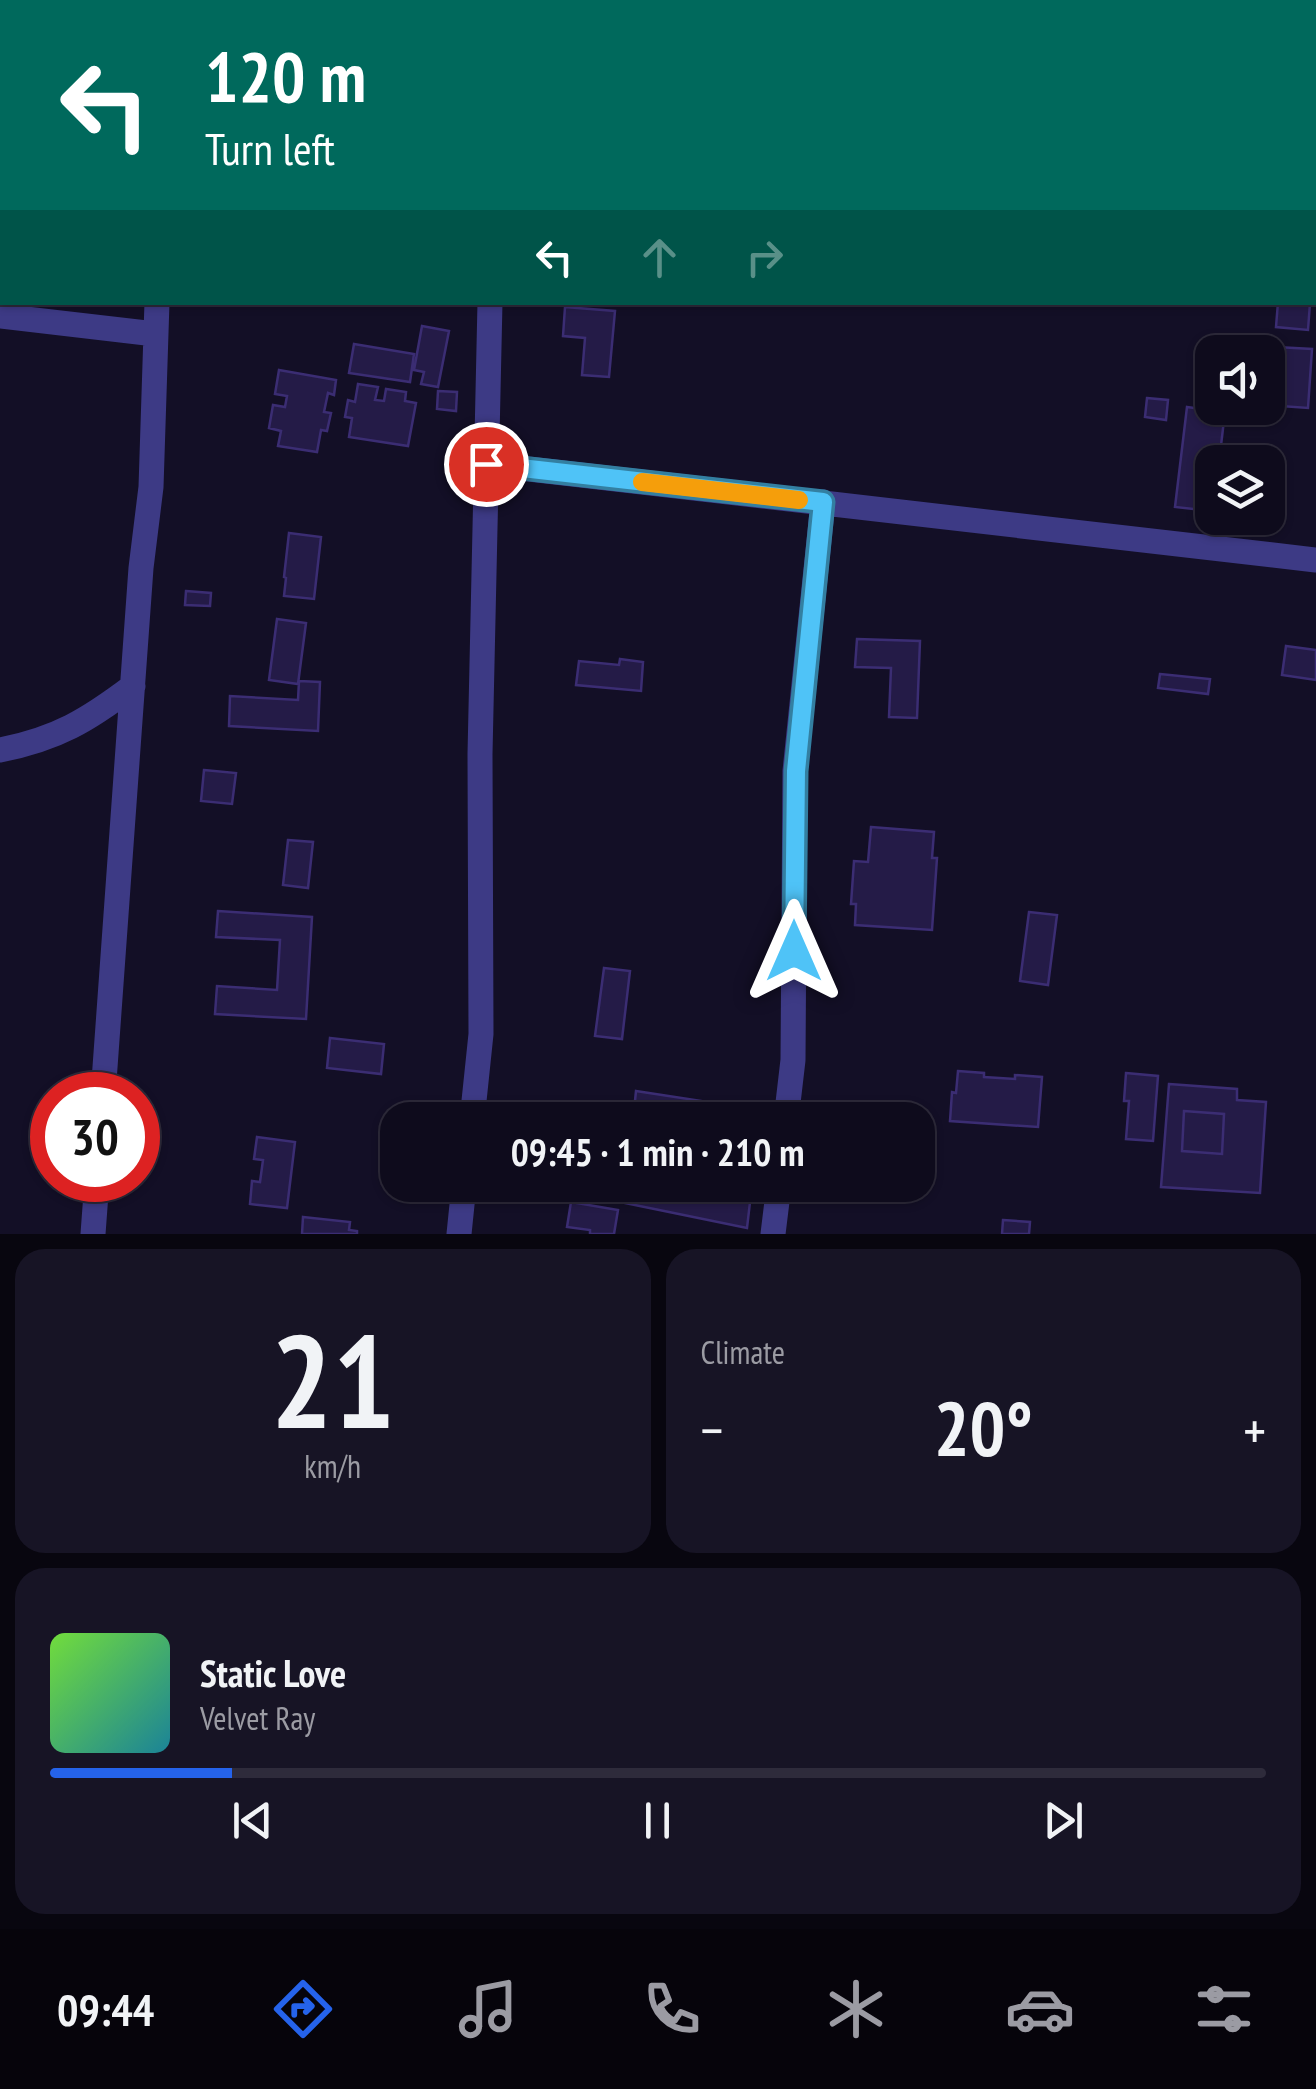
<!DOCTYPE html>
<html lang="en">
<head>
<meta charset="utf-8">
<style>
  :root { --surface:#0e0b1c; --page:#171425; --text:#f1f3f6; --muted:#9b9ba3; --line:#2e2b3b; --accent:#2563eb }
  body { margin:0; font-family:"PT Sans Narrow",sans-serif; background:var(--page); color:var(--text); height:100vh; display:flex; flex-direction:column; font-size:38px; white-space:nowrap }
  * { box-sizing:border-box; margin:0 }
  p { font-size:32px; color:var(--muted) }
  .icon { flex:none; width:55px; height:55px; fill:none; stroke:currentColor; stroke-width:2; stroke-linecap:round; stroke-linejoin:round }
  .map { position:relative; height:1234px; overflow:hidden }
  .details { display:flex; flex-direction:column; gap:15px; padding:15px; background:#08060f; flex:1 }
  .details>* { flex:none }
  .guide { position:absolute; left:0px; top:0px; width:1318px; height:305px; box-shadow:0 2px 8px #0004,0 0 0 2px var(--line); background:#00695c; color:#fff; overflow:hidden }
  .buttons { position:absolute; left:1195px; top:335px; display:grid; gap:20px }
  .buttons a { display:grid; place-items:center; width:90px; height:90px; border-radius:20px; background:var(--surface); box-shadow:0 2px 8px #0004,0 0 0 2px var(--line); font-size:50px }
  .speed { position:absolute; left:30px; top:1072px; display:flex; gap:20px; font-size:50px; font-weight:700; text-align:center }
  .speed>* { display:grid; place-content:center; width:130px; height:130px; border-radius:50%; background:var(--surface); box-shadow:0 2px 8px #0004,0 0 0 2px var(--line); line-height:1 }
  .speed .limit { border:15px solid #d22; background:#fff; color:#111 }
  .pin { position:absolute; display:grid; place-items:center; width:85px; height:85px; color:#fff; margin:-42px; border:5px solid #fff; border-radius:50%; box-shadow:0 2px 10px #0007 }
  .me { position:absolute; width:110px; margin:-55px; rotate:0deg; stroke-linejoin:round; filter:drop-shadow(0 0 8px #0008) }
  .turn { display:flex; align-items:center; gap:35px; height:210px; padding:0 40px; font-size:45px }
  .turn .icon { width:130px; height:130px; stroke-width:2.5 }
  .turn b { display:block; font-size:70px; line-height:85px }
  .lanes { display:flex; align-items:center; height:95px; padding:0 40px; background:#0003; justify-content:center; gap:50px; direction:ltr }
  .lanes .off { opacity:.35 }
  .big { font-size:75px; font-weight:700; line-height:1.1 }
  .details .widget { flex:1; display:flex; flex-direction:column; justify-content:center; gap:15px; min-width:0; padding:0 35px; border-radius:30px; background:var(--page) }
  .details .dial { align-items:center; gap:0 }
  .dial b { font-size:130px; line-height:1 }
  .song { display:flex; align-items:center; gap:30px }
  .cover { width:120px; height:120px; border-radius:15px; background:linear-gradient(135deg,hsl(100 70% 55%),hsl(190 70% 35%)) }
  .played { height:10px; border-radius:5px; background:linear-gradient(90deg,var(--accent) 15%,var(--line) 15%) }
  .keys { display:flex; justify-content:space-around; direction:ltr }
  .heat { display:flex; justify-content:space-between; align-items:center; font-size:55px; direction:ltr }
  .details .tiles { flex:1; display:grid; gap:15px; grid-template-columns:1fr 1fr }
  .widget:last-child { grid-column:span 2 }
  .trip { position:absolute; left:380px; top:1102px; width:555px; height:100px; border-radius:30px; background:var(--surface); box-shadow:0 2px 8px #0004,0 0 0 2px var(--line); font-weight:700; line-height:100px; text-align:center }
  .tab-bar { display:flex; height:160px; justify-content:space-around; align-items:center; background:#06040b; color:var(--muted) }
  .tab-bar .icon { width:70px; height:70px }
  .tab-bar .active { color:var(--accent) }
  .tab-bar b { font-size:45px; color:var(--text) }
  .map>svg:first-child { display:block }
  .building { fill:#241b47; stroke:#3b2d73; stroke-width:2.5; fill-rule:evenodd }
  .lines { fill:none; stroke-linecap:round; stroke-linejoin:round }
  .minor { stroke:#3d3a85; stroke-width:25 }
  .route-casing { stroke:#337fa1; stroke-width:25 }
  .route { stroke:#4fc3f7; stroke-width:18 }
  .slow { stroke:#f59e0b; stroke-width:18 }
</style>
</head>
<body>
<div class="map">
<svg width="1316" height="1234" viewBox="0 0 1316 1234">
  <rect width="100%" height="100%" fill="#130f26"/>
  <path class="building" d="M 1278,302 L 1310,303 L 1308,330 L 1276,327 Z
    M 565,307 L 615,311 L 609,377 L 582,375 L 585,338 L 563,336 Z
    M 422,326 L 449,331 L 438,387 L 421,384 L 424,372 L 414,370 Z
    M 354,344 L 414,354 L 410,382 L 349,373 Z
    M 1276,347 L 1312,349 L 1308,408 L 1268,405 L 1268,381 L 1274,381 Z
    M 279,370 L 336,380 L 334,395 L 328,393 L 324,412 L 331,413 L 327,431 L 321,430 L 317,452 L 278,446 L 281,431 L 269,428 L 273,405 L 285,407 L 287,396 L 275,394 Z
    M 358,384 L 378,387 L 375,400 L 384,401 L 386,389 L 406,392 L 405,401 L 416,403 L 408,446 L 349,437 L 352,418 L 345,417 L 348,400 L 355,402 Z
    M 438,391 L 457,392 L 456,411 L 437,409 Z
    M 1147,398 L 1168,400 L 1166,420 L 1145,417 Z
    M 1187,407 L 1225,412 L 1219,462 L 1212,462 L 1212,511 L 1175,507 Z
    M 289,533 L 321,537 L 314,599 L 284,596 L 286,578 L 284,577 Z
    M 186,591 L 211,593 L 210,606 L 185,605 Z
    M 277,619 L 306,623 L 298,684 L 269,680 Z
    M 857,639 L 920,641 L 917,718 L 889,717 L 891,668 L 855,667 Z
    M 1286,646 L 1316,650 L 1316,680 L 1282,675 Z
    M 620,659 L 643,662 L 641,691 L 576,685 L 579,661 L 619,665 Z
    M 1160,674 L 1210,679 L 1208,694 L 1158,688 Z
    M 299,681 L 320,682 L 318,731 L 229,726 L 230,696 L 298,700 Z
    M 204,770 L 236,773 L 232,804 L 201,801 Z
    M 871,827 L 934,832 L 932,858 L 937,858 L 932,930 L 855,925 L 856,904 L 851,904 L 854,861 L 868,862 Z
    M 288,840 L 313,842 L 308,888 L 283,885 Z
    M 218,911 L 312,917 L 306,1019 L 215,1014 L 217,986 L 277,990 L 280,940 L 216,937 Z
    M 1029,912 L 1057,915 L 1048,985 L 1020,981 Z
    M 604,968 L 630,971 L 622,1039 L 595,1036 Z
    M 330,1038 L 384,1044 L 381,1074 L 327,1068 Z
    M 958,1071 L 984,1073 L 984,1077 L 1015,1079 L 1015,1075 L 1042,1077 L 1038,1127 L 950,1121 L 952,1092 L 956,1093 Z
    M 1126,1073 L 1158,1076 L 1153,1141 L 1126,1139 L 1129,1101 L 1124,1101 Z
    M 1169,1084 L 1237,1089 L 1237,1100 L 1266,1102 L 1260,1193 L 1161,1187 ZM 1184,1111 L 1224,1114 L 1222,1154 L 1182,1151 Z
    M 636,1091 L 760,1110 L 759,1120 L 633,1120 Z
    M 856,1111 L 921,1118 L 918,1149 L 918,1120 L 855,1120 Z
    M 1184,1111 L 1224,1114 L 1222,1154 L 1182,1151 Z
    M 257,1137 L 295,1142 L 287,1208 L 250,1204 L 252,1181 L 260,1182 L 263,1160 L 254,1159 Z
    M 627,1185 L 658,1185 L 706,1191 L 707,1185 L 752,1185 L 747,1228 L 625,1203 Z
    M 571,1202 L 618,1210 L 614,1234 L 590,1234 L 590,1230 L 567,1227 Z
    M 303,1217 L 350,1222 L 349,1230 L 357,1231 L 357,1234 L 302,1234 Z
    M 1003,1220 L 1030,1222 L 1029,1234 L 1002,1234 Z"/>
  <g class="lines">
    <path class="minor" d="M 173,2 L 173,0
      M 496,2 L 496,0
      M 0,316 L 155,334
      M 486,464 L 1316,560
      M 0,750 C 57,739 88,720 133,686
      M 103,1095 L 141,568 L 151,487 L 157,302
      M 472,1120 L 481,1034 L 480,754 L 490,302
      M 786,1120 L 793,1060 L 795,771 L 823,502
      M 93,1234 L 97,1180
      M 459,1234 L 464,1185
      M 773,1234 L 779,1185"/>
  </g>
  <g class="lines">
    <g class="route-casing">
      <path id="route" d="M 486,464 L 823,502 L 796,771 L 794,951"/>
    </g>
    <use href="#route" class="route"/>
    <path class="slow" d="M 642,482 L 799,500"/>
  </g>
</svg>
<div class="buttons">
<a><svg class="icon" aria-label="sound" viewBox="0 0 24 24"><path d="M4 9h4l5-4v14l-5-4H4zM17 9q2 3 0 6"/></svg></a>
<a><svg class="icon" aria-label="layers" viewBox="0 0 24 24"><path d="M12 4l9 5-9 5-9-5zM3 14l9 5 9-5"/></svg></a>
</div>
<div class="speed"><div class="limit">30</div></div>
<div class="pin" style="left:486px;top:464px;background:#d93025"><svg class="icon" aria-label="arrive" viewBox="0 0 24 24"><path d="M6 21V4h12l-3 4 3 4H6"/></svg></div>
<svg class="me" style="left:794px;top:951px" viewBox="-20 -20 40 40"><path d="M0-17L14 15 0 8-14 15z" fill="#4fc3f7" stroke="#fff" stroke-width="4"/></svg>
<div class="trip">09:45 · 1 min · 210 m</div>
<div class="guide">
<div class="turn"><svg class="icon" aria-label="left" viewBox="0 0 24 24"><path d="M17 20v-9H6M10 6l-5 5 5 5"/></svg><div><b>120 m</b>Turn left</div></div>
<div class="lanes"><svg class="icon" aria-label="left" viewBox="0 0 24 24"><path d="M17 20v-9H6M10 6l-5 5 5 5"/></svg><svg class="icon off" aria-label="ahead" viewBox="0 0 24 24"><path d="M12 20V5M6 11l6-6 6 6"/></svg><svg class="icon off" aria-label="right" viewBox="0 0 24 24"><path d="M7 20v-9h11M14 6l5 5-5 5"/></svg></div>
</div>
</div>
<section class="details">
<div class="tiles">
<div class="widget dial"><b>21</b><p>km/h</p></div>
<div class="widget"><p>Climate</p>
<div class="heat"><a>−</a><b class="big">20°</b><a>+</a></div>
</div>
<div class="widget">
<div class="song"><i class="cover"></i><div><b>Static Love</b><p>Velvet Ray</p></div></div>
<div class="played"></div>
<div class="keys"><svg class="icon" aria-label="previous" viewBox="0 0 24 24"><path d="M18 5L8 12l10 7zM5 5v14"/></svg><svg class="icon" aria-label="pause" viewBox="0 0 24 24"><path d="M8 5v14M16 5v14"/></svg><svg class="icon" aria-label="next" viewBox="0 0 24 24"><path d="M6 5l10 7-10 7zM19 5v14"/></svg></div>
</div>
</div>
</section>
<nav class="tab-bar">
<b>09:44</b>
<svg class="icon active" aria-label="directions" viewBox="0 0 24 24"><path d="M12 3l9 9-9 9-9-9zM9 14v-3h6M13 9l2 2-2 2"/></svg>
<svg class="icon" aria-label="music" viewBox="0 0 24 24"><path d="M9 18V5l10-2v13"/><circle cx="6" cy="18" r="3"/><circle cx="16" cy="16" r="3"/></svg>
<svg class="icon" aria-label="phone" viewBox="0 0 24 24"><path d="M5 4h4l2 5-3 2q2 4 5 5l2-3 5 2v4C11 20 4 13 5 4z"/></svg>
<svg class="icon" aria-label="climate" viewBox="0 0 24 24"><path d="M12 3v18M4 7l16 10M4 17L20 7"/></svg>
<svg class="icon" aria-label="car" viewBox="0 0 24 24"><path d="M5 17H2v-5l4-1 3-4h7l3 4 3 1v5h-3M9 17h6M6 11h13"/><circle cx="7" cy="17" r="2"/><circle cx="17" cy="17" r="2"/></svg>
<svg class="icon" aria-label="filters" viewBox="0 0 24 24"><path d="M4 7h16M4 17h16"/><circle cx="9" cy="7" r="2"/><circle cx="15" cy="17" r="2"/></svg>
</nav>
</body>
</html>
